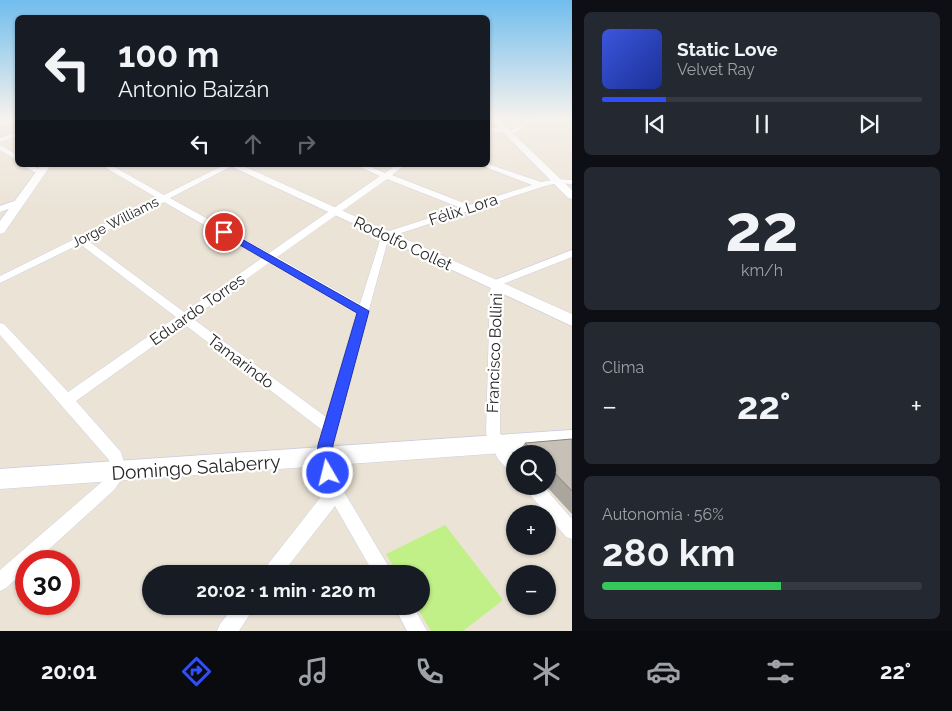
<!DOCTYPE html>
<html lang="es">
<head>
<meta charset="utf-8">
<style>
  :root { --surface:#171b24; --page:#242831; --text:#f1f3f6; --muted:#9ea1a6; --line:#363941; --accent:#2f4fff }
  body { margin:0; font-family:Raleway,sans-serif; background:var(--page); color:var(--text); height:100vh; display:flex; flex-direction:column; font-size:19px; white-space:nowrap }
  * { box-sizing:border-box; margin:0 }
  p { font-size:16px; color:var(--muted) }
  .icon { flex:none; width:28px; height:28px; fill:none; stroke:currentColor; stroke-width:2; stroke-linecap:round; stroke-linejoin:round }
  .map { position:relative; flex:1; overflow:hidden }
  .panel { display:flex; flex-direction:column; gap:12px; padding:12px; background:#0d0f14; width:380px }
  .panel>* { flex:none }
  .top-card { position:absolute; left:15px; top:15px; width:475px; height:152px; border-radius:8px; box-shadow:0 1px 4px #0004; background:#171b24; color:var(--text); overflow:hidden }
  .buttons { position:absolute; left:506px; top:445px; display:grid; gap:10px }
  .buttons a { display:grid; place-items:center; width:50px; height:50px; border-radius:50%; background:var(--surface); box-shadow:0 1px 4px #0004; font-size:25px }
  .speed { position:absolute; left:15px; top:550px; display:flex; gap:10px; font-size:25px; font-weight:700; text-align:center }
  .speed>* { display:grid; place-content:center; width:65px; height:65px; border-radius:50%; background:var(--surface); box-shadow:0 1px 4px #0004; line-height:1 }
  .speed .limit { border:8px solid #d22; background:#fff; color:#111 }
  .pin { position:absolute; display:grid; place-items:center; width:42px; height:42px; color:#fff; margin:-21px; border:2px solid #fff; border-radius:50%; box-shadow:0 1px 5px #0007 }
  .me { position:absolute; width:55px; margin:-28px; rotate:352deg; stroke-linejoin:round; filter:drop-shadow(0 0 4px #0008) }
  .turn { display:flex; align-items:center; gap:18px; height:105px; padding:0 20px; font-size:22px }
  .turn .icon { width:65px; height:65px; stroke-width:2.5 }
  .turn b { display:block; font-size:35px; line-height:42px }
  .lanes { display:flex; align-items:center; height:48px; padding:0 20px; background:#0003; justify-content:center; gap:25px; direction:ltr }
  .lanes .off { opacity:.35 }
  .big { font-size:38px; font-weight:700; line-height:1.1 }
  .panel .tile { flex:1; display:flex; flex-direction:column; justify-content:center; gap:8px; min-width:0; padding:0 18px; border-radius:8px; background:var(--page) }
  .panel .dial { align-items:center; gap:0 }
  .dial b { font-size:65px; line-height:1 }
  .song { display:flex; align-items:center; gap:15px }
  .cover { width:60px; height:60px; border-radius:8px; background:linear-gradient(135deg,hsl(230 70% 55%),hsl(230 70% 35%)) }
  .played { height:5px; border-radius:2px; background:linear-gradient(90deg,var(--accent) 20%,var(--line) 20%) }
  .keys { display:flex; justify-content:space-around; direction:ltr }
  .heat { display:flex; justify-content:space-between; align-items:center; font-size:28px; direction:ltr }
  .charge { height:8px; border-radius:4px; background:linear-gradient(90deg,#34c759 56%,var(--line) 0) }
  .trip { position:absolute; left:142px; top:565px; width:288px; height:50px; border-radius:25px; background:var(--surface); box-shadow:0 1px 4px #0004; font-weight:700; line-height:50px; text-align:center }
  .menu { display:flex; height:80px; justify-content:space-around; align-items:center; background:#090b0e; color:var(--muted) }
  .menu .icon { width:35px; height:35px }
  .menu .current { color:var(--accent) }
  .menu b { font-size:22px; color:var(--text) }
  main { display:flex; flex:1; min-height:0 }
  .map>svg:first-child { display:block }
  .pitch { fill:#c0f087 }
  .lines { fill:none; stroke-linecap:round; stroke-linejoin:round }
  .street-casing { stroke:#cccfe2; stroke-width:1 }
  .secondary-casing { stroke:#cccfe2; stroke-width:1 }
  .street { fill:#fff; fill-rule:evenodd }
  .secondary { fill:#fff; fill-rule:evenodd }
  .wall { fill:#aaa59d }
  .building { fill:#c6c0b6; stroke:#8b867f }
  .route { fill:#2f4fff; stroke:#1f33a6 }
  .labels { text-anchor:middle; stroke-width:4.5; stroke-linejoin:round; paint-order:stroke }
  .far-street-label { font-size:14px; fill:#272727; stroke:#fff }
  .street-label { font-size:16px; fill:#272727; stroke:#fff }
  .near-street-label { font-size:19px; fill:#272727; stroke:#fff }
</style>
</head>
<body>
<main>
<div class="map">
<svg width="572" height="631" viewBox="0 0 572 631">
  <rect width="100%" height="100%" fill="#ebe3d6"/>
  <path class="pitch" d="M 445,525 L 503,600 L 463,631 L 431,631 L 416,606 L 421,606 L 421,574 L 398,574 L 386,554 Z"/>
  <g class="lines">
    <g class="street-casing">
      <path id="street" d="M 527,119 L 534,119 L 516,133 L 488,131 L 488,127 L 513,130 Z
        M 18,120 L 18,124 L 0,125 L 0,121 Z
        M 18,132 L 18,136 L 0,142 L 0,138 Z
        M 0,145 L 18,155 L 18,161 L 0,150 Z
        M 488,164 L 541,182 L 557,179 L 572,180 L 572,184 L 557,183 L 542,187 L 395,235 L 388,240 L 332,445 L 333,460 L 343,490 L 393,574 L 374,574 L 335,506 L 282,574 L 262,574 L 265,568 L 327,489 C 319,468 315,453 322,430 L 184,324 L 76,401 L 121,452 L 127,472 L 114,490 L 36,561 L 26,561 L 26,570 L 6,588 L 0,591 L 0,570 L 104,480 L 111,470 L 109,460 L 0,335 L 0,323 L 4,324 L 68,392 L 176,317 L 80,244 L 0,283 L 0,276 L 157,198 L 101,165 L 111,165 L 164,195 L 224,165 L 234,165 L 170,198 L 269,253 L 380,176 L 355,165 L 366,165 L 385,173 L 396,165 L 405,165 L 392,175 L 469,205 L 532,185 L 480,165 ZM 387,179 L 461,208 L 389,231 L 381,237 L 360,304 L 277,257 ZM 164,202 L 262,258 L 184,312 L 87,240 ZM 270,262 L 357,312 L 326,417 L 192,318 Z
        M 21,165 L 31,165 L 45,172 L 38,174 Z
        M 20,199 L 23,200 L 23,204 L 0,212 L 0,206 Z
        M 572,250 L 572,257 L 503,284 L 500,290 L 500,433 L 508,449 L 515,456 L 515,474 L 510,472 L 498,459 L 486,434 L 490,290 L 495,280 Z
        M 524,486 L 543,486 L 572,519 L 572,539 L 566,537 L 527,491 Z
        M 234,606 L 255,606 L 239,631 L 217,631 L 220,624 Z
        M 394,606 L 413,606 L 427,631 L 407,631 Z"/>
    </g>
    <g class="secondary-casing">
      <path id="secondary" d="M 490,119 L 498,119 L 572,190 L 572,199 L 568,198 Z
        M 41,165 L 51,165 L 4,233 L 0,234 L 0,221 Z
        M 228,165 L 241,165 L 572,314 L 572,326 Z
        M 572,430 L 572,448 L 0,489 L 0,469 Z"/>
    </g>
    <use href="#street" class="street"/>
    <use href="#secondary" class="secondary"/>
  </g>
  <path class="wall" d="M 572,439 L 572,514 L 546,486 L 548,486 L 548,454 L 516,454 L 525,443 Z"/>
  <path class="building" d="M 572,439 L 572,491 L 548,466 L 548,454 L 536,454 L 525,443 Z"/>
  <linearGradient id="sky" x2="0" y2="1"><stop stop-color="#71bdee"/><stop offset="0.57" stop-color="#f6f2ed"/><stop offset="1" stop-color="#f6f2ed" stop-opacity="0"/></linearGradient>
  <rect width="572" height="207" fill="url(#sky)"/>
  <path class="route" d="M 224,229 L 369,311 L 333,445 C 332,456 337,470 334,479 L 328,481 L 323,479 L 317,458 L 318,445 L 357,313 L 221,234 L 220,232 Z"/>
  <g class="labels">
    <g class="far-street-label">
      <text transform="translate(115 222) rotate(-27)" y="5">Jorge Williams</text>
    </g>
    <g class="street-label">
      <text transform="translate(463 209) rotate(-18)" y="6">Félix Lora</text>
      <text transform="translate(403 243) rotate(25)" y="6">Rodolfo Collet</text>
      <text transform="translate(197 309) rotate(-35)" y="6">Eduardo Torres</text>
      <text transform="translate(494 353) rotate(-88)" y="6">Francisco Bollini</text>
      <text transform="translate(241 361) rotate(37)" y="6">Tamarindo</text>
    </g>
    <g class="near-street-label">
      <text transform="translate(196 467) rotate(-4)" y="7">Domingo Salaberry</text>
    </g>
  </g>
</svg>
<div class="buttons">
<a><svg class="icon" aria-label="search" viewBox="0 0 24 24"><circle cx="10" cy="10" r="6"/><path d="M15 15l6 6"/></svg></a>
<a>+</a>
<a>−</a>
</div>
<div class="speed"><div class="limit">30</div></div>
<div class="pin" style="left:224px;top:232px;background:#d93025"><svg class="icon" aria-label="arrive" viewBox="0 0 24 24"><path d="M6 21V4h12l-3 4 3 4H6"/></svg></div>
<svg class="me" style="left:328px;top:473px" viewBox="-20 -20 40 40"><circle r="17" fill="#2f4fff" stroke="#fff" stroke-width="3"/><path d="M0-11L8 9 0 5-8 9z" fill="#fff"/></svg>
<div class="trip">20:02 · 1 min · 220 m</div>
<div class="top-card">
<div class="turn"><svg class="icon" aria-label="left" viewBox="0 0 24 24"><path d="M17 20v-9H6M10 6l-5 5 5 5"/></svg><div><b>100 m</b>Antonio Baizán</div></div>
<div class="lanes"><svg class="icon" aria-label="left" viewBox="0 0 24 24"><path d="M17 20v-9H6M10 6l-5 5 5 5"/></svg><svg class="icon off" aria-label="ahead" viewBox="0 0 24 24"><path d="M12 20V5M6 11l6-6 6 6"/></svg><svg class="icon off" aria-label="right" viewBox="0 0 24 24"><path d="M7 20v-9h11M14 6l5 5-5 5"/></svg></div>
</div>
</div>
<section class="panel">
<div class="tile">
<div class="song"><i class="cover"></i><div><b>Static Love</b><p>Velvet Ray</p></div></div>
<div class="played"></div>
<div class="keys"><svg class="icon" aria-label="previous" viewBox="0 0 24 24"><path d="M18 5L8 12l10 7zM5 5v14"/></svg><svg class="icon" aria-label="pause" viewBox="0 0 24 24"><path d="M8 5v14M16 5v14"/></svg><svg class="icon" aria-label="next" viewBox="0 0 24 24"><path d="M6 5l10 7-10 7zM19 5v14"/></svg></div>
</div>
<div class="tile dial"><b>22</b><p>km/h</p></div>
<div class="tile"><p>Clima</p>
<div class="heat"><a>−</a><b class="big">22°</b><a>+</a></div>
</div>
<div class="tile"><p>Autonomía · 56%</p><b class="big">280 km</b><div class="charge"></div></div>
</section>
</main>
<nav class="menu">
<b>20:01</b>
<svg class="icon current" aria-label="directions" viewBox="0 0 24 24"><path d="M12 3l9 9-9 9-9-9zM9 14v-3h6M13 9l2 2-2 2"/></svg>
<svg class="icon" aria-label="music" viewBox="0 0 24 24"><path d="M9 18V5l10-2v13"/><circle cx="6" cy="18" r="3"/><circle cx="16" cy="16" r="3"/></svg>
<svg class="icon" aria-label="phone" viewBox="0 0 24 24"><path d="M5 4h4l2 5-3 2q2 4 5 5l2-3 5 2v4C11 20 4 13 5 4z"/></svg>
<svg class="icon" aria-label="climate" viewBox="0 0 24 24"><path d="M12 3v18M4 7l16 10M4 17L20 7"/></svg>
<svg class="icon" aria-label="car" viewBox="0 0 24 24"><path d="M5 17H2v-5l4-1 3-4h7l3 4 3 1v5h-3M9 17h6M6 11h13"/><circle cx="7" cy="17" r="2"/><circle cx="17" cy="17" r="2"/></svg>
<svg class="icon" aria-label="filters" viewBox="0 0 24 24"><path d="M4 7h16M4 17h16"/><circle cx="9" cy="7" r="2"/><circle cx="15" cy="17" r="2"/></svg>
<b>22°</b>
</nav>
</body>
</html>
